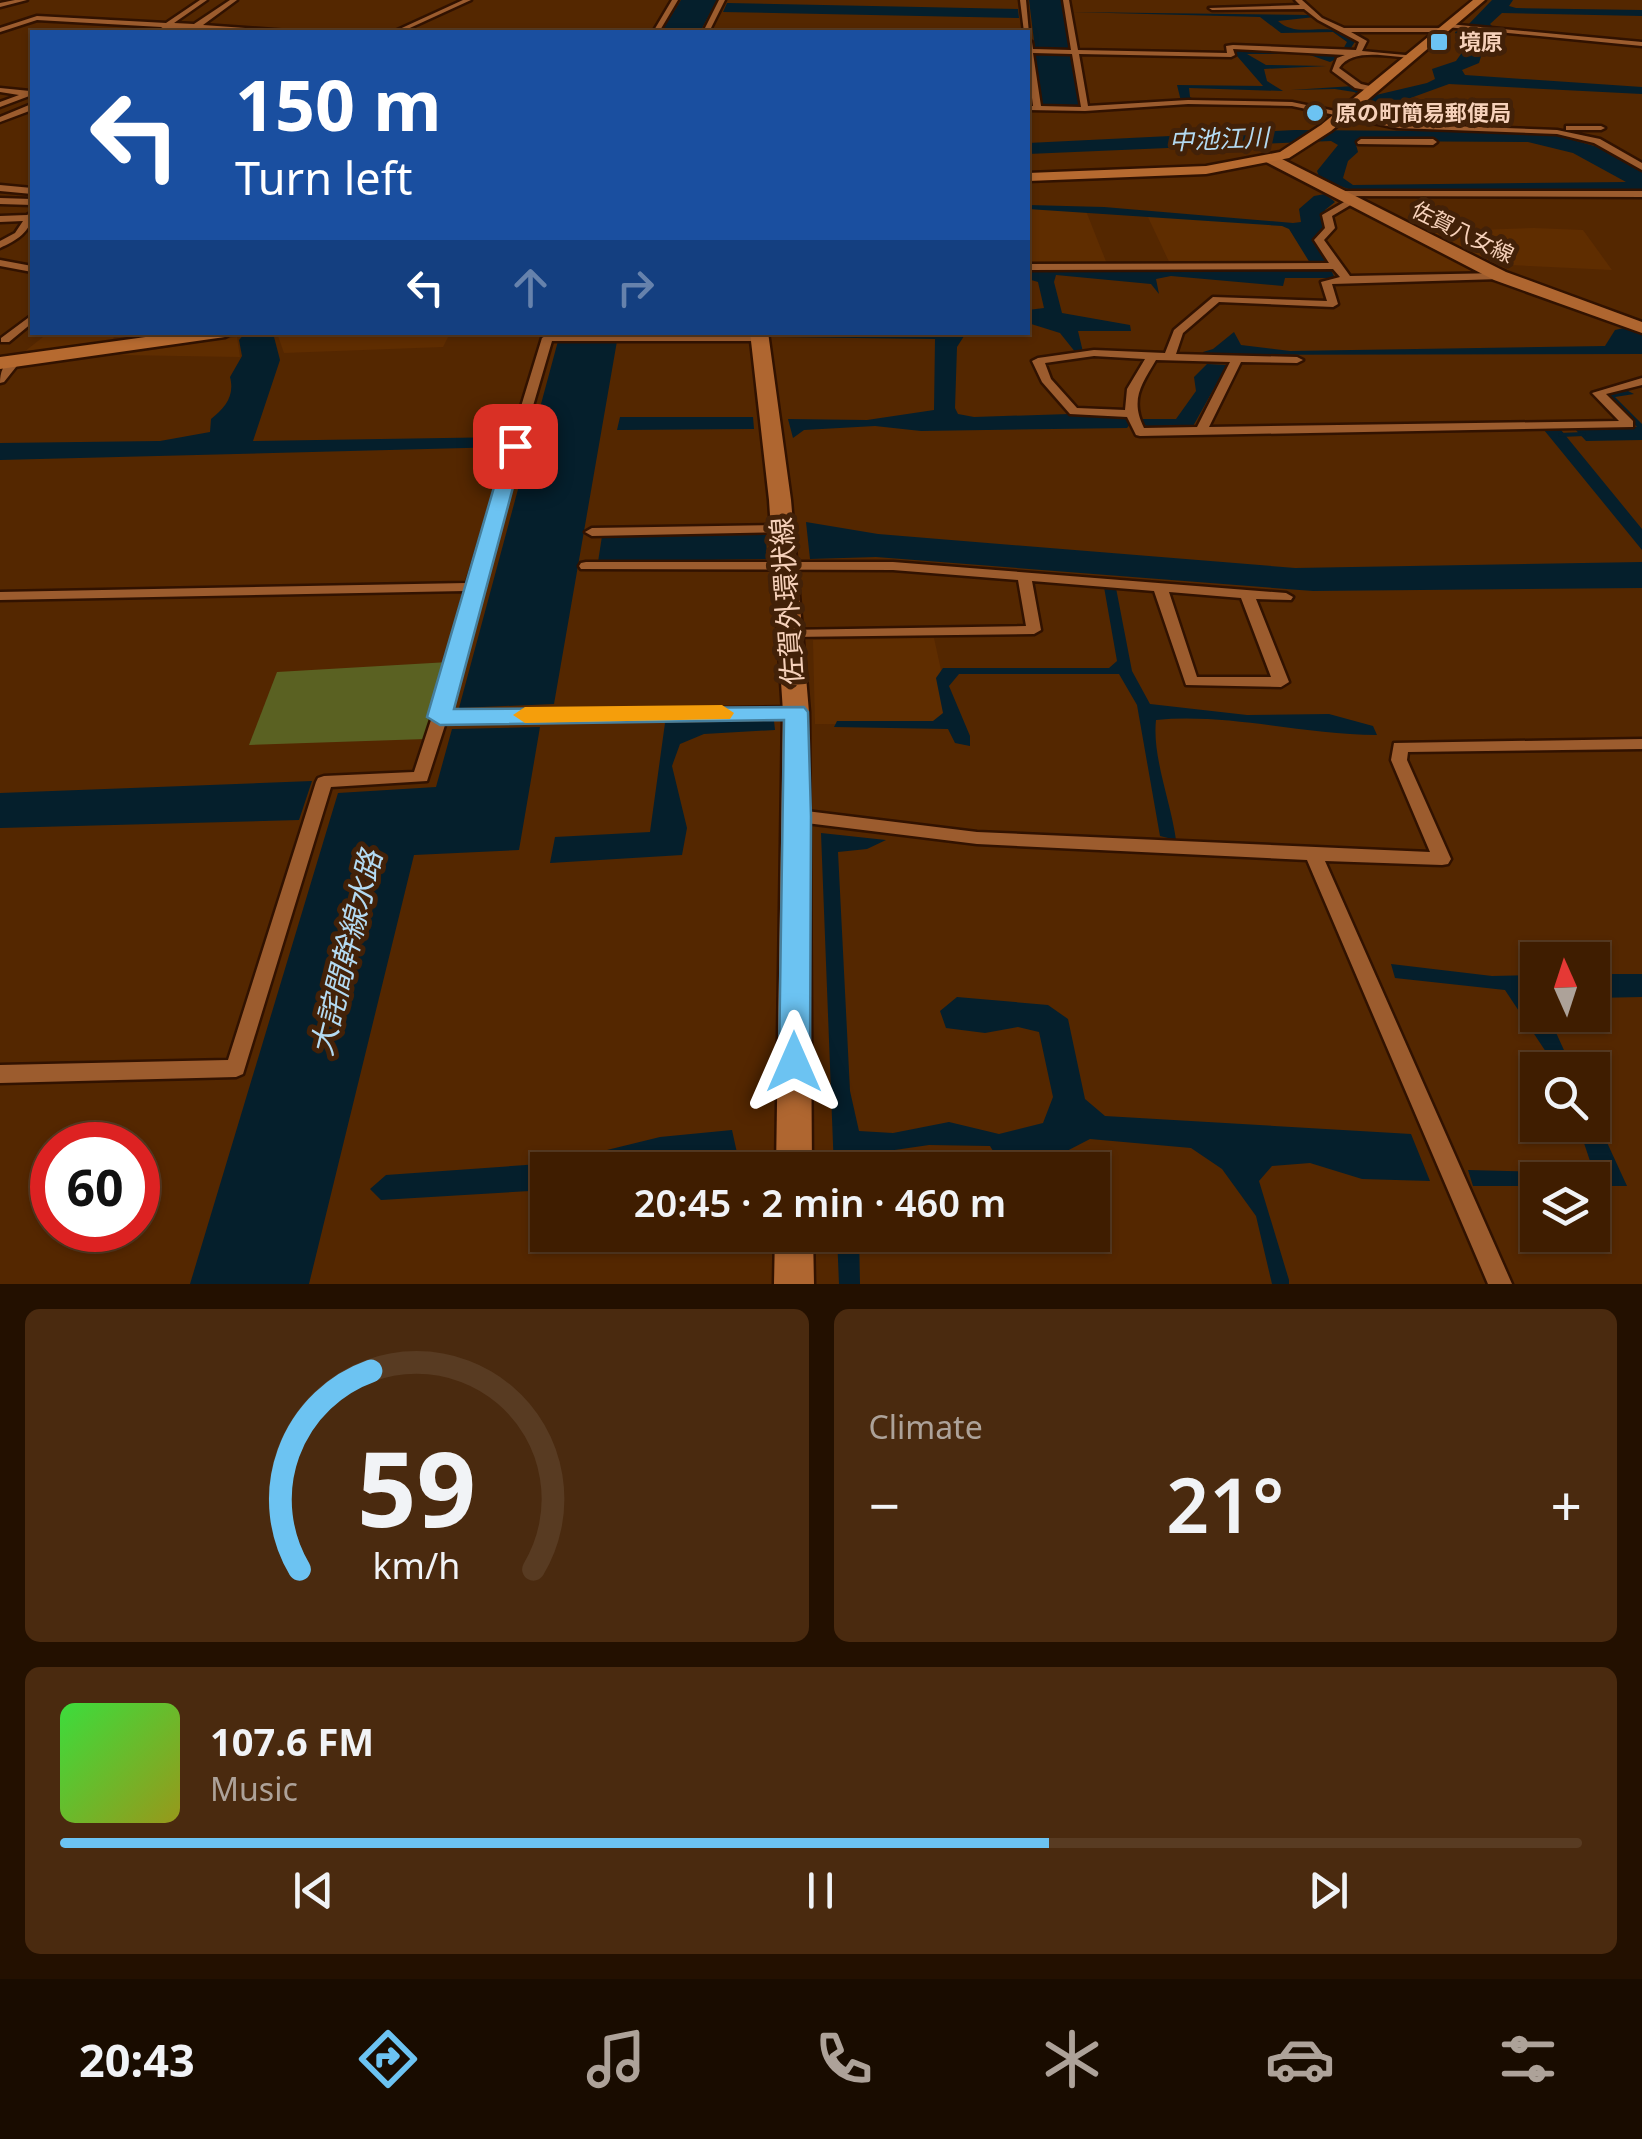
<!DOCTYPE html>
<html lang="en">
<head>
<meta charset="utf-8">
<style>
  :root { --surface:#3f1d00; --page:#4a2a0f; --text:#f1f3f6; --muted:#ada299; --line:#583b22; --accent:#6cc3f2 }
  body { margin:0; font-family:"Noto Sans","Noto Sans JP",sans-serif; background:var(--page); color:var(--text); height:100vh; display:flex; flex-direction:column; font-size:38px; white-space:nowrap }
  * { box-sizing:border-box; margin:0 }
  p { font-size:32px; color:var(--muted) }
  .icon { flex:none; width:55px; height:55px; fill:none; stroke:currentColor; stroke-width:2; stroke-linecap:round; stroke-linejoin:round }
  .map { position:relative; height:1284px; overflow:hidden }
  .panel { display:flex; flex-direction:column; gap:25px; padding:25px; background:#231000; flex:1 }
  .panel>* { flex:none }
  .guide { position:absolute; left:30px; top:30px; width:1000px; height:305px; border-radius:0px; box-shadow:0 2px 8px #0004,0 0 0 2px var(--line); background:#1a4fa0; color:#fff; overflow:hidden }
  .needle { width:65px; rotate:357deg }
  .tools { position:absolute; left:1520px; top:942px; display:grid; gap:20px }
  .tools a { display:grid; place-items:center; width:90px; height:90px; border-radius:0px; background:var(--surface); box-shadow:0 2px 8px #0004,0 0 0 2px var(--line); font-size:50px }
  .speed { position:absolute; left:30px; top:1122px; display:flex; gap:20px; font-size:50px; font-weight:700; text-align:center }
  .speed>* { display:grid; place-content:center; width:130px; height:130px; border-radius:50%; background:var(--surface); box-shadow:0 2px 8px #0004,0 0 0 2px var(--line); line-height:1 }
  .speed .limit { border:15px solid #d22; background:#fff; color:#111 }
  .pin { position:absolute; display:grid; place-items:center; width:85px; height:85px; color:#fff; margin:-42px; border-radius:20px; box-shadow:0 5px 15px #0006 }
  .me { position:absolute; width:110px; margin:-55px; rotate:0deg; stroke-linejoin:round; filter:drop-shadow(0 0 8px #0008) }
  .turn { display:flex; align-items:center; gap:35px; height:210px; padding:0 40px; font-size:45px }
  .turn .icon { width:130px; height:130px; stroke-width:2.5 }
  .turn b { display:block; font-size:70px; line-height:85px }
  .lanes { display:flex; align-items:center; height:95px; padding:0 40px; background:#0003; justify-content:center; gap:50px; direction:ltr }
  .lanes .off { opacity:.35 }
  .big { font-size:75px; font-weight:600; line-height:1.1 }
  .panel .tile { flex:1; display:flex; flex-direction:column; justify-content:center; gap:15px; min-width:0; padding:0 35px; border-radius:15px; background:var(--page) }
  .panel .dial { align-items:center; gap:0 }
  .dial svg { height:260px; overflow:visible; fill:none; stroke:var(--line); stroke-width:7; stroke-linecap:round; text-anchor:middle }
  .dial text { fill:var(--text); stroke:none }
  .song { display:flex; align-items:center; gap:30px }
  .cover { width:120px; height:120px; border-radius:15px; background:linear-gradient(135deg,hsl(120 70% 55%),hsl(60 70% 35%)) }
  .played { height:10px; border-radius:5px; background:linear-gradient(90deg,var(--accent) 65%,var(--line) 65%) }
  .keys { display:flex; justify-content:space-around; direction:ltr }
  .heat { display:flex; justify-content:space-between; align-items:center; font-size:55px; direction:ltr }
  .panel .tiles { flex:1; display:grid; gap:25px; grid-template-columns:1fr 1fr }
  .tile:last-child { grid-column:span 2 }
  .trip { position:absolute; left:530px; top:1152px; width:580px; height:100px; border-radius:0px; background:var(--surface); box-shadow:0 2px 8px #0004,0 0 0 2px var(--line); font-weight:600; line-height:100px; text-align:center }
  .dock { display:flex; height:160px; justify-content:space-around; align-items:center; background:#190c00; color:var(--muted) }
  .dock .icon { width:70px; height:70px }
  .dock .selected { color:var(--accent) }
  .dock b { font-size:45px; color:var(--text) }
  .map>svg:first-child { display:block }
  .built { fill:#5f2d00 }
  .green { fill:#5a6122 }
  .water { fill:#051f2c; fill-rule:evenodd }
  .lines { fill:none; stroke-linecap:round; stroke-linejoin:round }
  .stream { stroke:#051f2c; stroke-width:4 }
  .minor-casing { stroke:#311200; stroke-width:5 }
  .primary-casing { stroke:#311200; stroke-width:5 }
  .trunk-casing { stroke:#311200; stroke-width:5 }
  .minor { fill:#9c5c2e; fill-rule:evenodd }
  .primary { fill:#af6630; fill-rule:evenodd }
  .trunk { fill:#b66a30; fill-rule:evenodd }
  .route { fill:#6cc3f2; stroke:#467f9d; stroke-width:2.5 }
  .slow { fill:#f59e0b }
  .poi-dot { fill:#6cc3f2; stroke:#422108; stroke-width:4 }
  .labels { text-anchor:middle; stroke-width:10; stroke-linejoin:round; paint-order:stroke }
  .far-poi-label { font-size:22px; font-weight:bold; fill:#f6d1ba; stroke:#422108; text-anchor:start }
  .far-street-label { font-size:22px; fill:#f6d1ba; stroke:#422108 }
  .far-water-label { font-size:25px; font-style:italic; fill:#b3daf2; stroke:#422108 }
  .street-label { font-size:28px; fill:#f6d1ba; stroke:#422108 }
  .water-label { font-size:30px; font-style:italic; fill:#b3daf2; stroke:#422108 }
</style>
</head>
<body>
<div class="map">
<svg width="1642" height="1284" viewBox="0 0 1642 1284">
  <rect width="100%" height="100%" fill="#542700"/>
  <path class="built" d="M 1337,200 L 1500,281 L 1344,282 L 1333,268 L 1172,268 L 1147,215 L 1309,226 L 1309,208 Z
    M 1028,208 L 1086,211 L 1109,269 L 1028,269 Z
    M 1534,228 L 1583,230 L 1612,270 L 1488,264 L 1423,232 Z
    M 48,333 L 116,333 L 110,345 L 19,356 Z
    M 277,333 L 277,332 L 450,333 L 443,347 L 284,353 Z
    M 237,337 L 240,357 L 119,355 Z
    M 934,638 L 953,725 L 815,724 L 813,640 Z"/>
  <path class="green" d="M 449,662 L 426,739 L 249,745 L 277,672 Z"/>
  <path class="water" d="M 681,0 L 717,0 L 700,32 L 661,32 Z
    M 1029,0 L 1061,0 L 1071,50 L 1035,49 Z
    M 1492,0 L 1513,0 L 1509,6 L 1516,8 L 1642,10 L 1642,16 L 1502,13 L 1490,24 L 1494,28 L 1474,30 L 1476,43 L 1483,50 L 1479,63 L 1462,70 L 1465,75 L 1642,87 L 1642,94 L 1449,84 L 1405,100 L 1400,105 L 1402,108 L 1370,106 L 1370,100 L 1354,92 L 1335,89 L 1291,90 L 1354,86 L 1376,95 L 1427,83 L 1435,79 L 1432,69 L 1456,61 L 1463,51 L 1455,32 L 1465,28 Z
    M 727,3 L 1018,9 L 1019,18 L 723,12 Z
    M 1072,12 L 1311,15 L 1315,17 L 1278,21 C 1300,41 1329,17 1356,40 L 1347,54 L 1330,62 L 1307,54 L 1247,54 L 1266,65 L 1327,66 L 1264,69 L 1267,81 L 1283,91 L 1189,88 L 1190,97 L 1195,100 L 1181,101 L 1177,85 L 1263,86 L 1237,56 L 1234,50 L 1238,49 L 1342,51 L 1347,42 L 1333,32 L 1281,33 L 1260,17 Z
    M 1035,52 L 1071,53 L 1079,108 L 1042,106 Z
    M 1295,130 L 1544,132 L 1598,147 L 1642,171 L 1642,191 L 1357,192 L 1320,179 L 1317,171 L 1338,145 L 1331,141 L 1028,154 L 1028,143 ZM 1355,141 L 1528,142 L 1573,153 L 1626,182 L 1353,185 L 1343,178 L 1348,161 L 1358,152 Z
    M 1325,194 L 1335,202 L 1325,210 L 1325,227 L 1314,240 L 1328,261 L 1310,263 L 1289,229 L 1282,226 L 1028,209 L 1028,205 L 1104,207 L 1293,223 L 1301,222 L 1299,209 L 1314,196 Z
    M 1322,269 L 1331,270 L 1335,278 L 1285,278 L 1283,286 L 1171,276 L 1156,279 L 1159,294 L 1151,284 L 1056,275 L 1054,282 L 1062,313 L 1130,325 L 1131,331 L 1078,331 L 1083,352 L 1076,353 L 1060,333 L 1028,323 L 1028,310 L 1044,308 L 1038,282 L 1028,279 L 1028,270 Z
    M 1624,328 L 1642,334 L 1642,354 L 1204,355 L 1203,352 L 1213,349 L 1234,332 L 1241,345 L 1290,351 L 1605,346 L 1615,330 Z
    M 246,332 L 273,333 L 280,360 L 253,441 L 508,437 L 504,447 L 0,460 L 0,443 L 160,441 L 210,432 L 211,419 C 225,408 235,396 230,377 L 242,356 L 239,340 Z
    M 559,333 L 578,333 L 577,341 L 617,341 L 554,704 L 459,708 L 558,341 L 568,341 L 569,334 Z
    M 777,333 L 966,333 L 957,347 L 955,408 L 958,414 L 974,417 L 1069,414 L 1126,418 L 1130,424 L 1127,428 L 921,431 L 875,426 L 804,430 L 793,438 L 788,419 L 867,420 L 934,410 L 935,339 L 779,337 Z
    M 1207,364 L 1227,365 L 1192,428 L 1152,428 L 1142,424 L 1143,419 L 1176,419 L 1196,391 L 1194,377 Z
    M 1628,391 L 1634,394 L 1615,397 L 1642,424 L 1642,440 L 1586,441 L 1575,429 L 1637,427 L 1607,394 Z
    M 620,417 L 753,417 L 754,429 L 617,430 Z
    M 1544,430 L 1561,430 L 1642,529 L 1642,550 Z
    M 806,522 L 878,534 L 1295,568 L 1642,562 L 1642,588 L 1313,591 L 876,557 L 810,559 Z
    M 766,535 L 767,559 L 598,562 L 602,536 Z
    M 1104,587 L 1116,588 L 1132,671 L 1150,704 L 1247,715 L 1329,714 L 1373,726 L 1377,735 C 1303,735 1230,713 1156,720 C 1152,757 1171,802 1176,840 L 1160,836 L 1137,705 L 1119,674 L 959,674 L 949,686 L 970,736 L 970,746 L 955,743 L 948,729 L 834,727 L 837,721 L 933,721 L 943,713 L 936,678 L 943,668 L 1109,668 L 1117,661 Z
    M 774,721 L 775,730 L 704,734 L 680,744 L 672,766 L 687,828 L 682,855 L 550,863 L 555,837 L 650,832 L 665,723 Z
    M 540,727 L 519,850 L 414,855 L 309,1284 L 190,1284 L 338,793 L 436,787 L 452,729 Z
    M 312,781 L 299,820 L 0,828 L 0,793 Z
    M 821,833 L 886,840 L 867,849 L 838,852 L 850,1091 L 859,1131 L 893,1133 L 949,1122 L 999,1134 L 1043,1123 L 1053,1097 L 1039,1032 L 1018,1027 L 985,1033 L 946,1028 L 940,1011 L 957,997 L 1048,1005 L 1068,1019 L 1085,1099 L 1105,1116 L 1411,1134 L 1430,1181 L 1362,1179 L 1310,1163 L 1272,1166 L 1259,1181 L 1289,1280 L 1289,1284 L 1272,1284 L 1256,1216 L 1222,1169 L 1191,1148 L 1090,1139 L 1030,1170 L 1001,1164 L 990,1146 L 929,1145 L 874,1153 L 869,1170 L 834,1170 Z
    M 1391,964 L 1492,976 L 1537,975 L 1538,1015 L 1548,1015 L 1573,1070 L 1558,1070 L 1505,990 L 1395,978 Z
    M 1593,974 L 1642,974 L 1642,997 L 1593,998 Z
    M 1593,1112 L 1627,1186 L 1593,1186 L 1592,1180 L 1538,1180 L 1537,1186 L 1473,1186 L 1468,1170 L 1594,1173 L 1578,1125 L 1592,1125 Z
    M 732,1130 L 739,1162 L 680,1170 L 548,1170 L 547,1190 L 381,1200 L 370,1189 L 386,1175 L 554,1163 L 660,1137 Z
    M 837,1235 L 859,1235 L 860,1284 L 839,1284 Z"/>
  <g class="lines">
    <path class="stream" d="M 1560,435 L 1584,434"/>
    <g class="minor-casing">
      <path id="minor" d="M 15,0 L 27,0 L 0,7 L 0,3 Z
        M 200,0 L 207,0 L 174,23 L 194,24 L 230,0 L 237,0 L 203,25 L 302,32 L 197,29 L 192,31 L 189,28 L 164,29 L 161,27 L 37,20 L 0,32 L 0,28 L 37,16 L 166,23 Z
        M 463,0 L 471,0 L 401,32 L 393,32 Z
        M 672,0 L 678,0 L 659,32 L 653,32 Z
        M 719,0 L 725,0 L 709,32 L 703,32 Z
        M 1020,0 L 1026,0 L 1029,33 L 1024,32 Z
        M 1063,0 L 1069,0 L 1078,50 L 1227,53 L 1226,46 L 1233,45 L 1356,50 L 1359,42 L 1318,20 L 1304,9 L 1212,10 L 1209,8 L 1300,5 L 1295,0 L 1302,0 L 1322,18 L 1344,28 L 1443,28 L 1446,30 L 1443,32 L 1351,32 L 1367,41 L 1362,51 L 1416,56 L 1412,58 C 1390,57 1352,47 1339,68 L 1361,84 L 1374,87 L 1371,91 L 1355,88 L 1332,71 L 1337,58 L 1345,55 L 1233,49 L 1235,55 L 1231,57 L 1079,54 L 1088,106 L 1188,100 L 1292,102 L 1397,124 L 1557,130 L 1600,139 L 1642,163 L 1642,170 L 1594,143 L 1557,134 L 1397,128 L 1292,106 L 1188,104 L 1085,111 L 1028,110 L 1028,106 L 1033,106 L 1028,65 L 1028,40 L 1032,42 L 1033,49 L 1071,50 ZM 1033,53 L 1072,54 L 1081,107 L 1041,106 Z
        M 1448,24 L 1642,42 L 1642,46 L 1446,27 Z
        M 0,88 L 30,91 L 32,95 L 0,107 L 0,102 L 19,95 L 0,92 Z
        M 29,105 L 32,105 L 32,110 L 0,122 L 0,117 Z
        M 1569,126 L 1601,126 L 1605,128 L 1601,130 L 1566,130 L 1566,126 Z
        M 1361,139 L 1433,139 L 1437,142 L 1433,145 L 1358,144 L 1357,142 Z
        M 0,185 L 32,188 L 32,194 L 0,191 Z
        M 1337,191 L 1642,191 L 1642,197 L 1334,196 L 1334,192 Z
        M 0,198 L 32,199 L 32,205 L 0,204 Z
        M 1351,198 L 1354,199 L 1354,203 L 1332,216 L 1335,228 L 1324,240 L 1350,276 L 1500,273 L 1505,276 L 1500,279 L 1332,284 L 1338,304 L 1333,307 L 1219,302 L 1183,333 L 1176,354 L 1297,357 L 1303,360 L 1297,363 L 1241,362 L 1209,427 L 1619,421 L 1592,393 L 1642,378 L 1642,385 L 1606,394 L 1633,421 L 1633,427 L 1140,436 L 1136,435 L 1127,417 L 1070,414 L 1042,382 L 1032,361 L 1038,358 L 1094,350 L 1165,353 L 1174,330 L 1213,297 L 1327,301 L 1321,282 L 1340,277 L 1333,269 L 1028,270 L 1028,264 L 1329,263 L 1314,240 L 1325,228 L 1322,215 ZM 1094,356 L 1145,359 L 1127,389 L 1125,410 L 1077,408 L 1051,379 L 1045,363 ZM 1156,360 L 1230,362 L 1197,427 L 1144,428 C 1130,400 1141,385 1156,360 Z
        M 32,212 C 33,231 16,241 0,248 L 0,241 L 15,233 L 23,221 L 0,222 L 0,216 L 27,215 Z
        M 0,260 L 32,266 L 32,272 L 0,266 Z
        M 32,315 L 32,323 L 9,342 L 1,342 L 1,338 Z
        M 547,335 L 760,335 L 765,338 L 760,341 L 552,341 L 480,587 L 449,712 L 796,707 L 802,708 L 804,712 L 802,716 L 446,722 L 427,781 L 331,787 L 243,1074 L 236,1077 L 0,1083 L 0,1065 L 228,1060 L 316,782 L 318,778 L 324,776 L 414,772 L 432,717 L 465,591 L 0,600 L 0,592 L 467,583 L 542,338 Z
        M 14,359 L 20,362 L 4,382 L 0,383 C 0,373 3,362 14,359 Z
        M 782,525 L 787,526 L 789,529 L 787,532 L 592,536 L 585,532 L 592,528 Z
        M 586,562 L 893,562 L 1286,593 L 1293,597 L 1291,600 L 1256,599 L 1289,682 L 1281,687 L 1186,685 L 1154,591 L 1032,581 L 1041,630 L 1034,634 L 790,637 L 785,636 L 783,633 L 785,630 L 1026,626 L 1018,580 L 893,570 L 581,569 L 579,566 L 581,563 ZM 1169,592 L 1241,598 L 1271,677 L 1197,677 Z
        M 1642,739 L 1642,749 L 1408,752 L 1407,760 L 1451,859 L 1448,864 L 1442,865 L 1325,861 L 1512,1284 L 1488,1284 L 1307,860 L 977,844 L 798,822 L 792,820 L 789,816 L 792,812 L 798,810 L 977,832 L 1430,852 L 1391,760 L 1394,743 Z"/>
    </g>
    <g class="primary-casing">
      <path id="primary" d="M 1266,156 L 1276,156 L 1506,272 L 1642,322 L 1642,333 L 1494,280 L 1266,162 Z
        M 750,332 L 768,332 L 791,500 L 809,712 L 812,1170 L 776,1170 L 783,712 L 769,500 Z
        M 775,1235 L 813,1235 L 814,1284 L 774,1284 Z"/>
    </g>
    <g class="trunk-casing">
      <path id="trunk" d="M 1473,0 L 1485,0 L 1331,131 L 1289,158 L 1206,174 L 1028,181 L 1028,173 L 1206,166 L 1280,152 L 1321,125 Z
        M 182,332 L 234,332 L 225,337 L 0,369 L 0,357 Z"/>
    </g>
    <use href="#minor" class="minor"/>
    <use href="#primary" class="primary"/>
    <use href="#trunk" class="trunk"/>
  </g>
  <path class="route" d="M 515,440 L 524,446 L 454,709 L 804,707 L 808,712 L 811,816 L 810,1062 L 805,1071 L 794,1074 L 783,1071 L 779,1062 L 784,720 L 440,725 L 427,717 L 506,446 Z"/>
  <path class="slow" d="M 722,705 L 734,713 L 730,719 L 525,723 L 513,715 L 525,707 Z"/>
  <g class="poi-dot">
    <rect x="1429" y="32" width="20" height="20" rx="5"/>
    <circle cx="1315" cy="113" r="10"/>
  </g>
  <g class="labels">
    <g class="far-poi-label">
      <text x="1459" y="50">境原</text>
      <text x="1335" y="121">原の町簡易郵便局</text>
    </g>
    <g class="far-street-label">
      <text transform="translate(1463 232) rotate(26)" y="8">佐賀八女線</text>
    </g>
    <g class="far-water-label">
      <text transform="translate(1219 139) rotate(-2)" y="9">中池江川</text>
    </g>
    <g class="street-label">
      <text transform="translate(787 601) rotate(-94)" y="10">佐賀外環状線</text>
    </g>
    <g class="water-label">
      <text transform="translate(347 953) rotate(-76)" y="10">大詫間幹線水路</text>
    </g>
  </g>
</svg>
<div class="tools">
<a><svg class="needle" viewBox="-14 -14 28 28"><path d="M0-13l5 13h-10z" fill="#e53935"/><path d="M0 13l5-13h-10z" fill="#ada299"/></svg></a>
<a><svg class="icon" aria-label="search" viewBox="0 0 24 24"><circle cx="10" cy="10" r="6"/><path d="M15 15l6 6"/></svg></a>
<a><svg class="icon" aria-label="layers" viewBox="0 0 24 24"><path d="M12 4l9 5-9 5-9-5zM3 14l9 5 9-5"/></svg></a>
</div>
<div class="speed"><div class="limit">60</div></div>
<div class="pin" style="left:515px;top:446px;background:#d93025"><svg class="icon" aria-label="arrive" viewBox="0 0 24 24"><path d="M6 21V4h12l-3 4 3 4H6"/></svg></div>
<svg class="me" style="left:794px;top:1062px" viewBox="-20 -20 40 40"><path d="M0-17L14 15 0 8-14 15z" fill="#6cc3f2" stroke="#fff" stroke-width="4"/></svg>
<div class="trip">20:45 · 2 min · 460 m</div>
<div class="guide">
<div class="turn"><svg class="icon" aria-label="left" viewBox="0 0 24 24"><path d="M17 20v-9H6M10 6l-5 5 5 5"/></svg><div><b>150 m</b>Turn left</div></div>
<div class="lanes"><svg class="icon" aria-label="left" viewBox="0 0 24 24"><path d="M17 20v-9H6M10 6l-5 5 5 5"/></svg><svg class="icon off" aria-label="ahead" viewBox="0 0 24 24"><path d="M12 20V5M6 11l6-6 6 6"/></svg><svg class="icon off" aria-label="right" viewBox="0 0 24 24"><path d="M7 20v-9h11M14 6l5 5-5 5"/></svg></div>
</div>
</div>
<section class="panel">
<div class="tiles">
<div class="tile dial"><svg viewBox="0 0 100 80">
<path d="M14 69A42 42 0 1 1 86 69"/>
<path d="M14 69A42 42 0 0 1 36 8" stroke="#6cc3f2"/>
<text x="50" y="56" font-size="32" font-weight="700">59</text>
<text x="50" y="72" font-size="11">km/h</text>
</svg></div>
<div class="tile"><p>Climate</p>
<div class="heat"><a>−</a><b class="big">21°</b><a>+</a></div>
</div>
<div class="tile">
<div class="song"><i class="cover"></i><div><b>107.6 FM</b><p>Music</p></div></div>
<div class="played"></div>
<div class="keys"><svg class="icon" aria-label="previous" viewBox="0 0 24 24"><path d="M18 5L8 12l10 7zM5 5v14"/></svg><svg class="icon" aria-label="pause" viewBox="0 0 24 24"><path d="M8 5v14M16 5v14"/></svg><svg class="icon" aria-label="next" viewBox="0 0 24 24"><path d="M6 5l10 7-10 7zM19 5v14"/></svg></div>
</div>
</div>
</section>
<nav class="dock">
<b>20:43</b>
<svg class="icon selected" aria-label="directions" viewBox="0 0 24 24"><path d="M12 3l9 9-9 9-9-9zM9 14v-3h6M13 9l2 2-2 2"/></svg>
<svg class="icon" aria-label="music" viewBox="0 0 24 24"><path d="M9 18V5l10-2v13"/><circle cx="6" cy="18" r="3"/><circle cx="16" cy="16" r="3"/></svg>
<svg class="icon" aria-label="phone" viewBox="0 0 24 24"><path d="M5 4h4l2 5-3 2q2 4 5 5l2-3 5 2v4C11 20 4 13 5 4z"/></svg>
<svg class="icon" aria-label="climate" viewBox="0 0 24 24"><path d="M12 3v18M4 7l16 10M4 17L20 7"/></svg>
<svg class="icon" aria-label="car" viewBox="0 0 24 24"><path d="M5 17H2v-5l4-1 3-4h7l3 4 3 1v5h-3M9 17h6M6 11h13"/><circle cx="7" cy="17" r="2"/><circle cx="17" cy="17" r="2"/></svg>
<svg class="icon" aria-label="filters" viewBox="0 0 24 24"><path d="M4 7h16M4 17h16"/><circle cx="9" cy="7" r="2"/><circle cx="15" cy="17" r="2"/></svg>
</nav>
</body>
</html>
